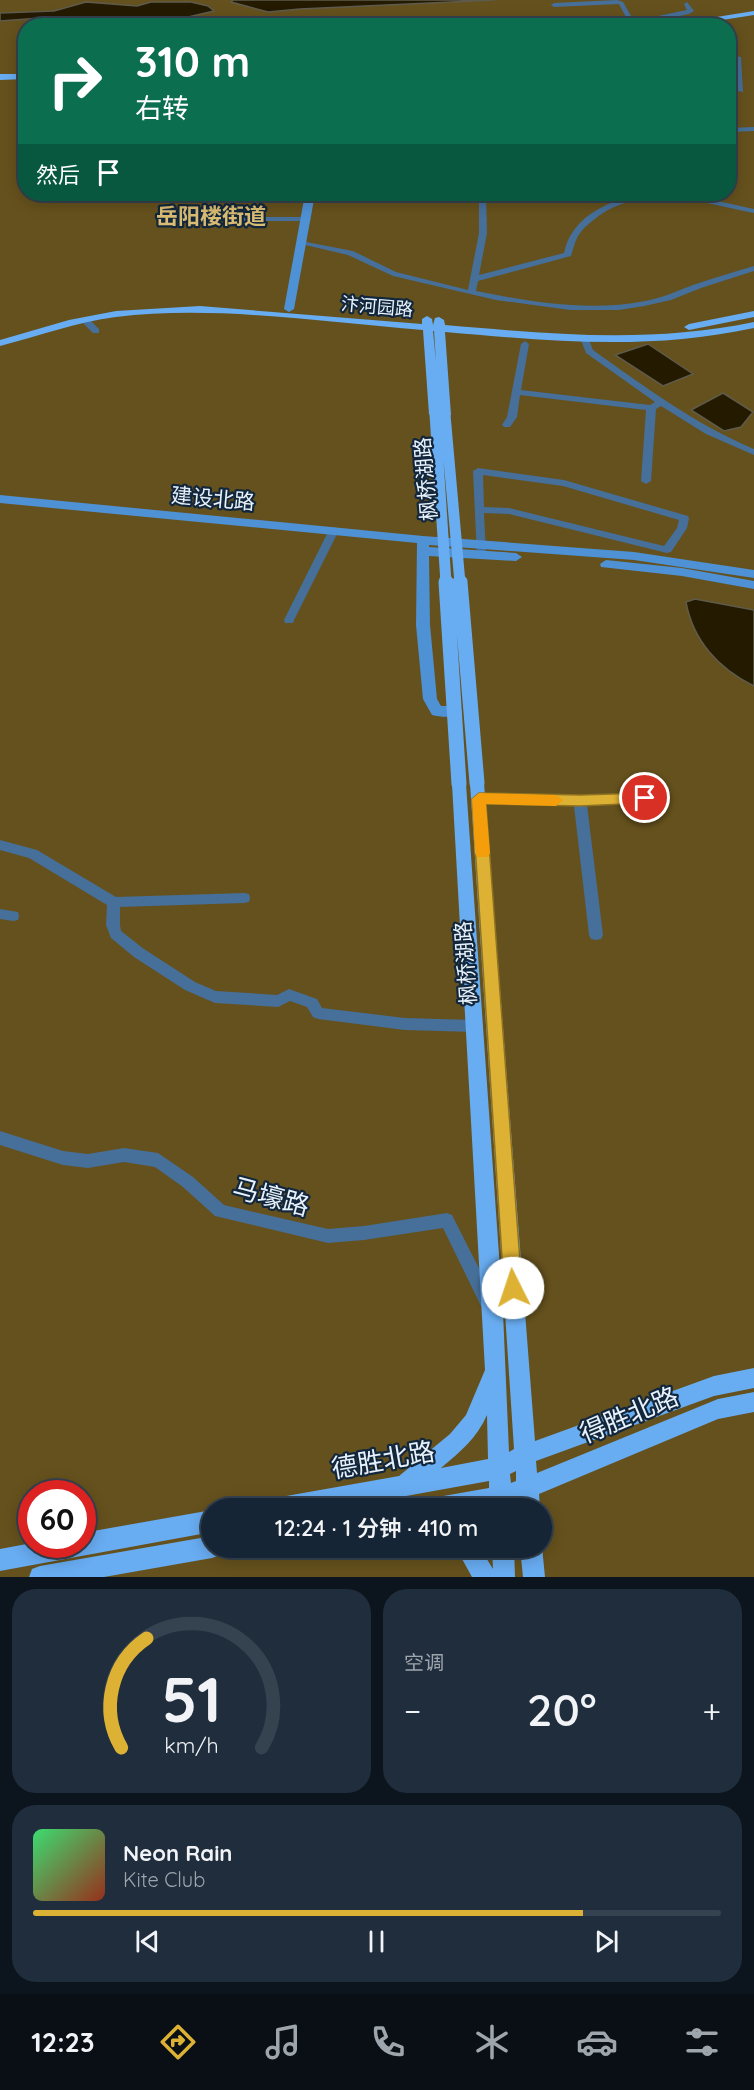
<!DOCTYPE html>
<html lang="zh">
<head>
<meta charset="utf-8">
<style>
  :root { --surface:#162535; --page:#1f2d3d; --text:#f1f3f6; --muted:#9ea5ad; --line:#354250; --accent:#ddb133 }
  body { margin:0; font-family:Quicksand,"Noto Sans SC",sans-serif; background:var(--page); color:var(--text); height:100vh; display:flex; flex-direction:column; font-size:22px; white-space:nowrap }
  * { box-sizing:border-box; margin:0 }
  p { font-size:20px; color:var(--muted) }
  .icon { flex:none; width:33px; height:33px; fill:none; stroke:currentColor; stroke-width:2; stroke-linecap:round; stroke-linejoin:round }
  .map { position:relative; height:1577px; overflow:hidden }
  .side { display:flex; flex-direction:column; gap:12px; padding:12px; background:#0c141d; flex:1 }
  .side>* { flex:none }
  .guide { position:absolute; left:18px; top:18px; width:718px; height:183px; border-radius:24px; box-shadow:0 3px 15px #0003,0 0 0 2px var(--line); background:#0b6e4f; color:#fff; overflow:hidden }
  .speed { position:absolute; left:18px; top:1480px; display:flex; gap:12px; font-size:30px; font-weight:700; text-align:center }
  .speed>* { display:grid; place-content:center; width:78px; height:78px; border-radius:50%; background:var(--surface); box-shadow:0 3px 15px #0003,0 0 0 2px var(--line); line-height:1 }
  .speed .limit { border:9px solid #d22; background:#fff; color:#111 }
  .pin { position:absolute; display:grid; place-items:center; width:51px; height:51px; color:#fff; margin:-26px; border:3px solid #fff; border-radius:50%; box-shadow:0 2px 6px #0007 }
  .me { position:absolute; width:66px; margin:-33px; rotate:356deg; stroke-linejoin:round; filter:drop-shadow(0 0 4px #0008) }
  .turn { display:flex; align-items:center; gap:21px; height:126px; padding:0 18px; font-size:27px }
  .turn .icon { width:78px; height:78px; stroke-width:2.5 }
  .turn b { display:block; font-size:42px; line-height:51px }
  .then { display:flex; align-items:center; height:57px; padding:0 18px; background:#0003; gap:12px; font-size:22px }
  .big { font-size:45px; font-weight:600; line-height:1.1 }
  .side .widget { flex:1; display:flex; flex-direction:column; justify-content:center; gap:9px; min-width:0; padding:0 21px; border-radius:24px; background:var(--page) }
  .side .dial { align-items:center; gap:0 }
  .dial svg { height:156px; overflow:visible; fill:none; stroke:var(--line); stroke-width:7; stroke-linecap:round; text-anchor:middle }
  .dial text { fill:var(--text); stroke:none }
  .song { display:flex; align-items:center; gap:18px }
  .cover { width:72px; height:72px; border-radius:9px; background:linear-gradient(135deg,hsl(140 70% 55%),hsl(10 70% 35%)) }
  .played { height:6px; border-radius:3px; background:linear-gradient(90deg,var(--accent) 80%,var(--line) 80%) }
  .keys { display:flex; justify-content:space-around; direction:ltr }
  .heat { display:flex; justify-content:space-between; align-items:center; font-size:33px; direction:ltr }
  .side .tiles { flex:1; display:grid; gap:12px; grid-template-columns:1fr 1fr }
  .widget:last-child { grid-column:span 2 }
  .trip { position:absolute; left:201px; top:1498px; width:351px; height:60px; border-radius:30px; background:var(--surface); box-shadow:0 3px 15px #0003,0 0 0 2px var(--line); font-weight:600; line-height:60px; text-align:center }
  .menu { display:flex; height:96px; justify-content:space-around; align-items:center; background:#090f15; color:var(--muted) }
  .menu .icon { width:42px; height:42px }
  .menu .selected { color:var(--accent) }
  .menu b { font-size:27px; color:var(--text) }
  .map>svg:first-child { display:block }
  .green { fill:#65511d; fill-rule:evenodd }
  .water { fill:#241a00; stroke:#5f5b4c; stroke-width:1.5 }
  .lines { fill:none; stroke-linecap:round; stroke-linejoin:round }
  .street { fill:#466f99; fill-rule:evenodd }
  .secondary { fill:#4e91d4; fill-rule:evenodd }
  .primary { fill:#68acf1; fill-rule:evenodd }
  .primary-bridge-far1 { stroke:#68acf1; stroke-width:11 }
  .primary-bridge { stroke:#68acf1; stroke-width:15 }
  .route { fill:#ddb133; stroke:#907321; stroke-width:1.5 }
  .slow { fill:#f59e0b }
  .labels { text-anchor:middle; stroke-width:4.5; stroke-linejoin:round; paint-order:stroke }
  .far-street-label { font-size:18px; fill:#e8f2fd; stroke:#13273c }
  .street-label { font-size:21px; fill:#e8f2fd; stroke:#13273c }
  .far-district-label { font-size:22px; font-weight:bold; fill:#dabc72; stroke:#13273c }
  .near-street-label { font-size:26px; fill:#e8f2fd; stroke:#13273c }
</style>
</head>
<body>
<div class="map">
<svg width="754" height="1577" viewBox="0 0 754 1577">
  <rect width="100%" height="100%" fill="#1d3147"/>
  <path class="green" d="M 0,0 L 754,0 L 754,1577 L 0,1577 ZM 26,26 L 729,26 L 729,194 L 26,194 ZM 32,1494 L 82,1494 L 82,1545 L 32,1545 ZM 212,1509 L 542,1509 L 542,1548 L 212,1548 Z"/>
  <path class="water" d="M 233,0 L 495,0 L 300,9 L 268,12 L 231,2 Z
    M 86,2 L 137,6 L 151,2 L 191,2 L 208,6 L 214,11 L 188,17 L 79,25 L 71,25 L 62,18 L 54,17 L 0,21 L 0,13 L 54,11 Z
    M 648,344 L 693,374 L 663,386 L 615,355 Z
    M 723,393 L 753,412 L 741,427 L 724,431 L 691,410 Z
    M 695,599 L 754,610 L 754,686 C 719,669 693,641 686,602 Z"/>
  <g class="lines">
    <path class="street" d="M 617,0 L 623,2 L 634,21 L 687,10 L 684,4 L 687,2 L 694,11 L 689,14 L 630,26 L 618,26 L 628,21 L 619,4 L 554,7 L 551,5 L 554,3 Z
      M 729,55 L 741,57 L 743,92 L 738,91 L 735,59 L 729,59 Z
      M 754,127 L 754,131 L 729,132 L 729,128 Z
      M 479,194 L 486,194 L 487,233 L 479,275 L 564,253 C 567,237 577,224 589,215 C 641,179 697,197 754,209 L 754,213 C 705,203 645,184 600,215 C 591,222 582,228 577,238 C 574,244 573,250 571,256 L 478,281 L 476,291 C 531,302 589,312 645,301 C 662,298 677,291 693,285 C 713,278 734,272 754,266 L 754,271 L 701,288 L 671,300 L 644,306 L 619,310 L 570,310 L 496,300 L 393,276 L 348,255 L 297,243 L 301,241 L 353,251 L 396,272 L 468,290 L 479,233 Z
      M 245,208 L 254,211 L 257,217 L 305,217 L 309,219 L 305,221 L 231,221 L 227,214 ZM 244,213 L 249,217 L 236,215 Z
      M 82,318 L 88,318 L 99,329 L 99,333 L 93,333 L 82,322 Z
      M 585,337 L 589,340 L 593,350 C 645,387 695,424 754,449 L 754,455 L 706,434 L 661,406 L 656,409 L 651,481 L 646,484 L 641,481 L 646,410 L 520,395 L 517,417 L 510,427 L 504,427 L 502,425 L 507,417 L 521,344 L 525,341 L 529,344 L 521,390 L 650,405 L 655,402 L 586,353 L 581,340 Z
      M 478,468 L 564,480 L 688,516 L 689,518 L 687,528 L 671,552 L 667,553 L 509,514 L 484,513 L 486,555 L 485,557 L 477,557 L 473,471 ZM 483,475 L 563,486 L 679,520 L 677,528 L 664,546 L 509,508 L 484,507 Z
      M 334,527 L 339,530 L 294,620 L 293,623 L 285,623 L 284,620 L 329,530 Z
      M 645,793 L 649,795 L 651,798 L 649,801 L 645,803 L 587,805 L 603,935 L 601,939 L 596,940 L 591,939 L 589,935 L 574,806 L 479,804 L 475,802 L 473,799 L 475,796 L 479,794 L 580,796 Z
      M 0,840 L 37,850 L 116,897 L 244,893 L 249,894 L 250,898 L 249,902 L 244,903 L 120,907 L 120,925 L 121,931 L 144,949 L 195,982 L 216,991 L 277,995 L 289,989 L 317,999 L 322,1008 L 405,1018 L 474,1020 L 479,1022 L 481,1026 L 479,1030 L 474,1032 L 405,1030 L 318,1019 L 313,1017 L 307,1007 L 290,1001 L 278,1007 L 215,1003 L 185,990 L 134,957 L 111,938 L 106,925 L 107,905 L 29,858 L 0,850 Z
      M 0,909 L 18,912 L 19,916 L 18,920 L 13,921 L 0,919 Z
      M 0,1131 L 63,1151 L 88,1154 L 124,1148 L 158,1153 L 193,1177 L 224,1205 L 328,1229 L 364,1226 L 447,1213 L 452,1215 L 495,1300 L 493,1306 L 487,1308 L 481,1306 L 443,1228 L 364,1240 L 328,1243 L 215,1216 L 183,1187 L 155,1167 L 124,1162 L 88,1168 L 63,1165 L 0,1145 Z"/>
    <path class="secondary" d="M 305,194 L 315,194 L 294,309 L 289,312 L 284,309 Z
      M 0,495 L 423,536 L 634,552 L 754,570 L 754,578 L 634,560 L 429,545 L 429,547 L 516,553 L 522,557 L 516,561 L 429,556 L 430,625 L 437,699 L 441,706 L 455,706 L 462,711 C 457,719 441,717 432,715 L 423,699 L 416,625 L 417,543 L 0,503 Z
      M 606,560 L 682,568 L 754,581 L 754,589 L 682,576 L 601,567 L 600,564 Z"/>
    <path class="primary" d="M 754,11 L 754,15 L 684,26 L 660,26 Z
      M 0,74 L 26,74 L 26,79 L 0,80 Z
      M 200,306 L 422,324 L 422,319 L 427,316 L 432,319 L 433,325 L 435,318 L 439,317 L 444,320 L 445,325 C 553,334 646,344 754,322 L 754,328 C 647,351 552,341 445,332 L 451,415 L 445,418 L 440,416 L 431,416 L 429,414 L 423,330 C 324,322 213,305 116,317 C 76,322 39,336 0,346 L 0,340 L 69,320 L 116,311 ZM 433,331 L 434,331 L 436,362 Z
      M 754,311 L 754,317 L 689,330 L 684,327 L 689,324 Z
      M 477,777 L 482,779 L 484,783 L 535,1441 L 714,1376 L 754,1368 L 754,1388 L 714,1396 L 536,1461 L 537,1473 L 718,1399 L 754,1392 L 754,1412 L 718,1419 L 539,1494 L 540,1509 L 518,1509 L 518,1502 L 512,1504 L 512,1509 L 421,1509 L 424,1501 L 432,1498 L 489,1488 L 489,1481 L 334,1509 L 264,1509 L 267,1501 L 275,1498 L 399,1476 L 450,1434 L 466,1415 L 485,1370 L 452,784 L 454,780 L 464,780 L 466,784 L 503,1312 L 509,1452 L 514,1449 L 470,783 L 472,779 ZM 487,1415 L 488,1459 L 441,1468 C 460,1452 477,1438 487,1415 ZM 516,1471 L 516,1481 L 511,1483 L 510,1474 Z
      M 212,1510 L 212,1532 L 0,1571 L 0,1549 L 32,1543 L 32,1545 L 82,1545 L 82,1533 Z
      M 212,1536 L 212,1548 L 223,1548 L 220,1555 L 212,1558 L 104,1577 L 29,1577 L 32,1569 L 40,1566 Z
      M 542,1547 L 545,1577 L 523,1577 L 520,1548 Z
      M 456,1548 L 480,1548 L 493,1569 L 492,1548 L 514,1548 L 515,1577 L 472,1577 Z"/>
    <path class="primary-bridge-far1" d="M 435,414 L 446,583
      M 445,415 L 460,583"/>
    <path class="primary-bridge" d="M 446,582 L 459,784
      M 460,582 L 477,783"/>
  </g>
  <path class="route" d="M 479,793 L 580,795 L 645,793 L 652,798 L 645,803 L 580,806 L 486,804 L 522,1288 L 519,1295 L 513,1297 L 507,1295 L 504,1288 L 472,799 Z"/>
  <path class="slow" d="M 479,793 L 556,795 L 563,800 L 556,806 L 486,804 L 490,853 L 488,857 L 477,857 L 475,853 L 472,799 Z"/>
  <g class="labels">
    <g class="far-street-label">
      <text transform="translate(377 307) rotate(5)" y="6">汴河园路</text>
    </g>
    <g class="street-label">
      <text transform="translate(426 479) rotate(-95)" y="7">枫桥湖路</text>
      <text transform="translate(213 499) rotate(5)" y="7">建设北路</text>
      <text transform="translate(466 963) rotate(-94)" y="7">枫桥湖路</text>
    </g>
    <g class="far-district-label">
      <text x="211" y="224">岳阳楼街道</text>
    </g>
    <g class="near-street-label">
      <text transform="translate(271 1197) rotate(15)" y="9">马壕路</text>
      <text transform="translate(629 1415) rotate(-23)" y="9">得胜北路</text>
      <text transform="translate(383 1460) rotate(-10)" y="9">德胜北路</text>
    </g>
  </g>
</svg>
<div class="speed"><div class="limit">60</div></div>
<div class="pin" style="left:645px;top:798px;background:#d93025"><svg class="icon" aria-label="arrive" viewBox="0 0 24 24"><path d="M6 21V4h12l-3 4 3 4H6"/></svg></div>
<svg class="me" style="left:513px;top:1288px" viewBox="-20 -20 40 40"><circle r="19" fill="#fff"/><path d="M0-13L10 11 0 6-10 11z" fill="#ddb133"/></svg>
<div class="trip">12:24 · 1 分钟 · 410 m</div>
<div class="guide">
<div class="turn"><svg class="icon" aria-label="right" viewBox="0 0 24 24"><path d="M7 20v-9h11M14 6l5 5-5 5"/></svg><div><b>310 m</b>右转</div></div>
<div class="then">然后<svg class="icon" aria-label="arrive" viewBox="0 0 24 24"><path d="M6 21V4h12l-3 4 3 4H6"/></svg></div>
</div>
</div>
<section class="side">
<div class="tiles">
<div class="widget dial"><svg viewBox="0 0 100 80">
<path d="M14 69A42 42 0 1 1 86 69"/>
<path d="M14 69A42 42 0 0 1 27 13" stroke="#ddb133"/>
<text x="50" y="56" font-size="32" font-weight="700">51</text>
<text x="50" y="72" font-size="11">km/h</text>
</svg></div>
<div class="widget"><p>空调</p>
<div class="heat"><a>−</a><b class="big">20°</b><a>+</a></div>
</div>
<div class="widget">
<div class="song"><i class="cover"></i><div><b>Neon Rain</b><p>Kite Club</p></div></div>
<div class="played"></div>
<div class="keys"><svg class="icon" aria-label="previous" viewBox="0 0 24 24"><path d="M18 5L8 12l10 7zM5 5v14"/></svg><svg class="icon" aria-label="pause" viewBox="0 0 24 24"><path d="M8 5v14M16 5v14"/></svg><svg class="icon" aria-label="next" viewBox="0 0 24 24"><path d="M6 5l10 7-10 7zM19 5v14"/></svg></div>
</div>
</div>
</section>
<nav class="menu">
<b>12:23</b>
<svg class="icon selected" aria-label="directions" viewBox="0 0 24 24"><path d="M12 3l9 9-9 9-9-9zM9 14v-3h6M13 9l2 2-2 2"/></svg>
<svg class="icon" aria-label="music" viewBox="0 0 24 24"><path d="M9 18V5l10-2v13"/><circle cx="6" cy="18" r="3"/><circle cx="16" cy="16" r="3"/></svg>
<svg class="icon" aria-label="phone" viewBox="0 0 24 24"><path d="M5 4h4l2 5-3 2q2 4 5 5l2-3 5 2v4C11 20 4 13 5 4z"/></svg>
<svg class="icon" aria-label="climate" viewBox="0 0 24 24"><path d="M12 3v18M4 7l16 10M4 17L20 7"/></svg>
<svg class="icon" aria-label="car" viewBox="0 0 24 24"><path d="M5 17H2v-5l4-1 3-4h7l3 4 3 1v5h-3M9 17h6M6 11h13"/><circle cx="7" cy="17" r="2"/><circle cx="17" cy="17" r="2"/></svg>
<svg class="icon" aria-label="filters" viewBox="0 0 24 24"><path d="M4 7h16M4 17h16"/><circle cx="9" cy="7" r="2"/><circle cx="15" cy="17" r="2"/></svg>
</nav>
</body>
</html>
